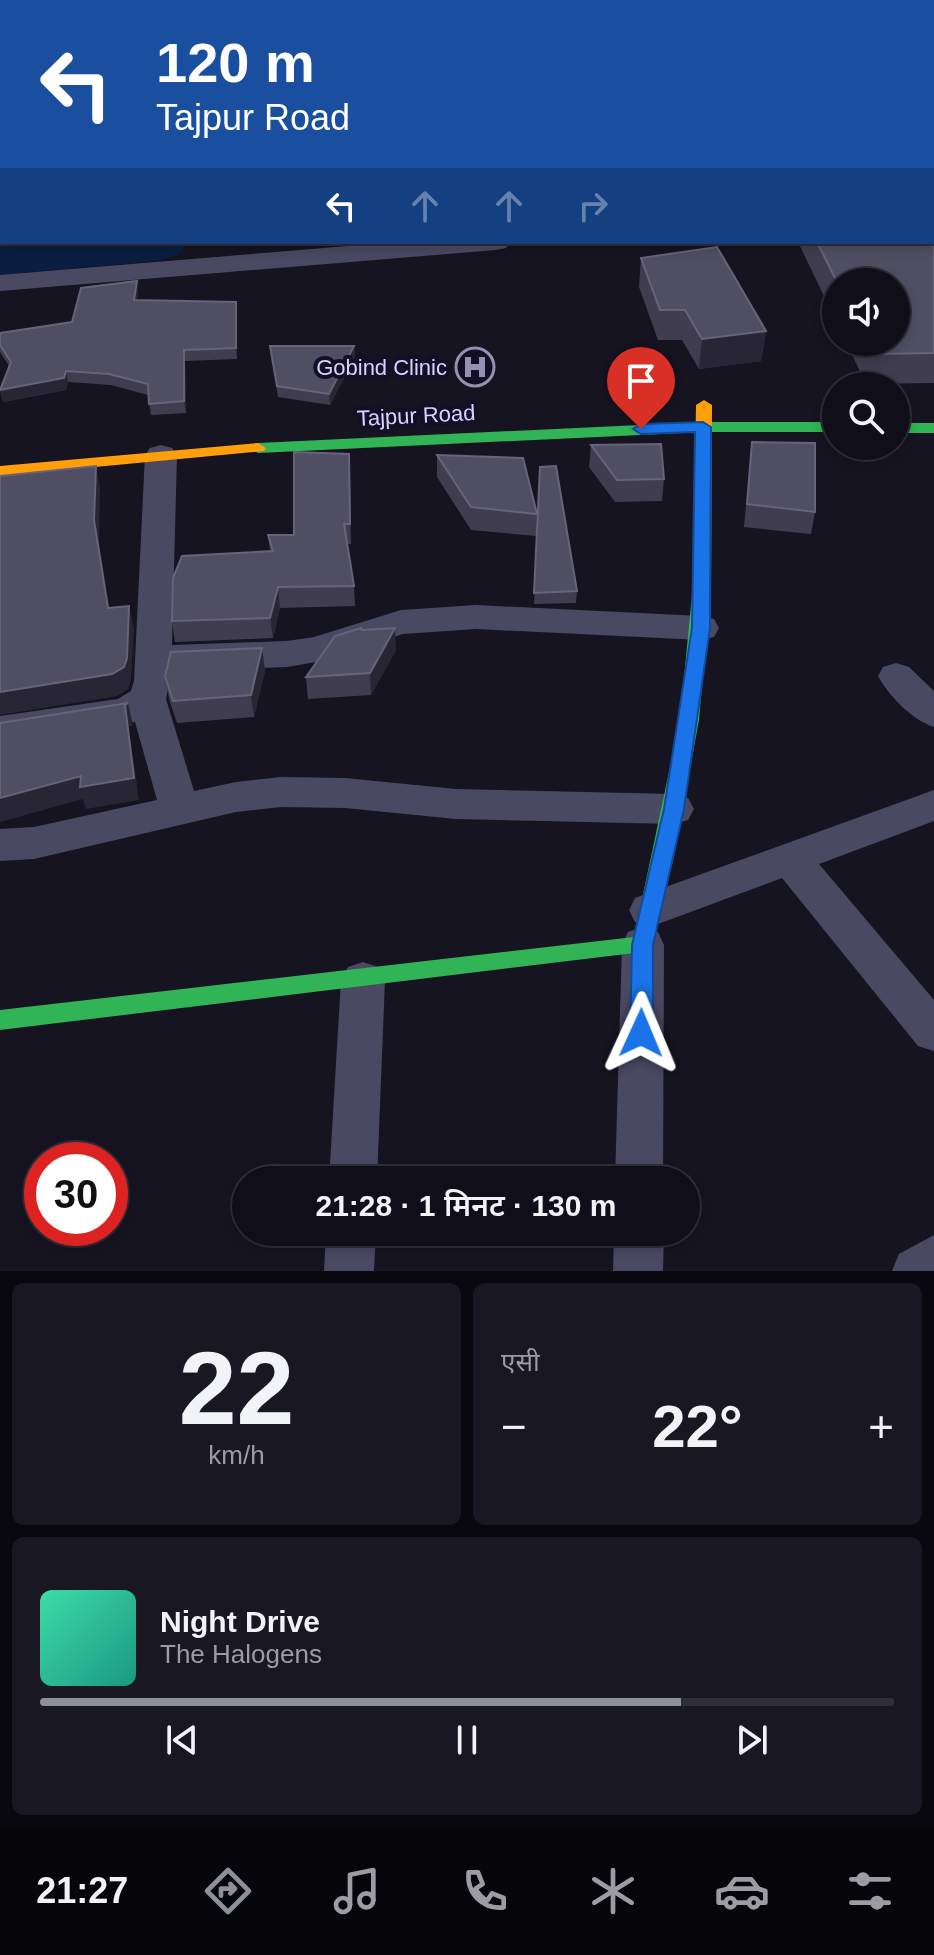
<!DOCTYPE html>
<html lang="hi">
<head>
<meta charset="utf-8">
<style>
  :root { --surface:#100f19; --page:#191822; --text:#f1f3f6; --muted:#9c9ca2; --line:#302f38; --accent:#8c9099 }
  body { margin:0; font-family:Helvetica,"Noto Sans Devanagari",sans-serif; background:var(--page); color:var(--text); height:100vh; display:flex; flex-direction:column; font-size:30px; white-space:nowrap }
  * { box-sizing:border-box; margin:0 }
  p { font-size:26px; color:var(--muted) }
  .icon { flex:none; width:44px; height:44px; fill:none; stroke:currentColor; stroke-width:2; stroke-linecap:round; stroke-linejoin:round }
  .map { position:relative; height:1271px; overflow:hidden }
  .side { display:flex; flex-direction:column; gap:12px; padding:12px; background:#09080e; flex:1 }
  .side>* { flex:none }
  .guide { position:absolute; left:0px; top:0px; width:934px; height:244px; box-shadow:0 4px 12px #0003,0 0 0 2px var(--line); background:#1a4fa0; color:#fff; overflow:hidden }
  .fabs { position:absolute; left:822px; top:268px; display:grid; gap:16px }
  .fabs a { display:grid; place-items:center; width:88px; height:88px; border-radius:50%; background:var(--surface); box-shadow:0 4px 12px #0003,0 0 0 2px var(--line); font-size:40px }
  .speed { position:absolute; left:24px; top:1142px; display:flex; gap:16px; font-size:40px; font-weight:700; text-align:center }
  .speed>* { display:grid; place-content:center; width:104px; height:104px; border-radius:50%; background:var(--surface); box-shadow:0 4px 12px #0003,0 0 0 2px var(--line); line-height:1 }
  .speed .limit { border:12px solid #d22; background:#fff; color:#111 }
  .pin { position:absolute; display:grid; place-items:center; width:68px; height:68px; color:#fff; margin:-82px -34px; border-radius:50% 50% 50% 0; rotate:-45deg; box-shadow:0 0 8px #0007 }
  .pin .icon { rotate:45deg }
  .me { position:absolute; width:88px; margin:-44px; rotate:1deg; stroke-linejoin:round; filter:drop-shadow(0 0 6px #0008) }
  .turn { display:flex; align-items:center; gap:28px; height:168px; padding:0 24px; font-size:36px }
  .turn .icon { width:104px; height:104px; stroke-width:2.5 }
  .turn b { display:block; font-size:56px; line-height:68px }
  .lanes { display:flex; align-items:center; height:76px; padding:0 24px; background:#0003; justify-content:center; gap:40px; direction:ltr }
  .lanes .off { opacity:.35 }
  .big { font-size:60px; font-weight:600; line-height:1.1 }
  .side .widget { flex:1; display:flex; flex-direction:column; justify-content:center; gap:12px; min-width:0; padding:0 28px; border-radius:12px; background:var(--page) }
  .side .dial { align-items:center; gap:0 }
  .dial b { font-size:104px; line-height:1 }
  .song { display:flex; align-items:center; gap:24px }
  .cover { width:96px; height:96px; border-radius:12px; background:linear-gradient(135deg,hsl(160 70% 55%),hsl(170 70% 35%)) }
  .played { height:8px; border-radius:4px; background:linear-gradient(90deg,var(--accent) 75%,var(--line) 75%) }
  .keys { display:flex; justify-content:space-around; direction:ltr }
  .heat { display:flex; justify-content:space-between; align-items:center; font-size:44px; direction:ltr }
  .side .tiles { flex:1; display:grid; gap:12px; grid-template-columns:1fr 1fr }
  .widget:last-child { grid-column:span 2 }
  .trip { position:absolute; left:232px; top:1166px; width:468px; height:80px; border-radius:40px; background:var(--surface); box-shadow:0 4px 12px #0003,0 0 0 2px var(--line); font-weight:600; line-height:80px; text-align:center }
  .tabs { display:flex; height:128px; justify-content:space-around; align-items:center; background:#06060a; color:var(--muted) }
  .tabs .icon { width:56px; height:56px }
  .tabs .selected { color:var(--accent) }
  .tabs b { font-size:36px; color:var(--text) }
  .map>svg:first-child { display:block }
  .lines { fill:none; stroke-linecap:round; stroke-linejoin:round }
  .river { fill:#0b1e41; fill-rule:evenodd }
  .street { fill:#4a4962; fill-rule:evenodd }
  .fast { fill:#30b455; fill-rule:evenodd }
  .slow { fill:#ff9f0a; fill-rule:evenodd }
  .wall { fill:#403d50 }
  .shaded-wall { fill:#282635 }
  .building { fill:#504e63; stroke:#66637b; stroke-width:2 }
  .route { fill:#1a73e8; stroke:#114b97; stroke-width:2 }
  .labels { text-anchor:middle; stroke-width:8; stroke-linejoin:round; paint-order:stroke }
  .poi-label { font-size:22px; fill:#d9d4ff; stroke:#130f26; text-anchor:end }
  .street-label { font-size:22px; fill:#d9d4ff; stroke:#130f26 }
</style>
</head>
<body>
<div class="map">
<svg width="934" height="1271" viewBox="0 0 934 1271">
  <rect width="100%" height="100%" fill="#161421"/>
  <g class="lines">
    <path class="river" d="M 932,164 L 934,164 L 934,200 L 932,200 Z
      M 0,237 L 2,242 L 187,242 L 178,255 L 156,261 L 0,275 Z"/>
    <path class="street" d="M 652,0 L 676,0 L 677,2 L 653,2 Z
      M 778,0 L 802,0 L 803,2 L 779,2 Z
      M 932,127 L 934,127 L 934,141 L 932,141 Z
      M 0,201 L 2,201 L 2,217 L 0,217 Z
      M 396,242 L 510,242 L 506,248 L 496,250 L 0,291 L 0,275 Z
      M 161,445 L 172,448 L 177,455 L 172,645 L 287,641 L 314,637 L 401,610 L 476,605 L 701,616 L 714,619 L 719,628 L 714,637 L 701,640 L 476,629 L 403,634 L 316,662 L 287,667 L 172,671 L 166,699 L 194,791 L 236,782 L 281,777 L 345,778 L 456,789 L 674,794 L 688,798 L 694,809 L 688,820 L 674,824 L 456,819 L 345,808 L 281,807 L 236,812 L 34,859 L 0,861 L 0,829 L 34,827 L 157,800 L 135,722 L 0,744 L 0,716 L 118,699 L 131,691 L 134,681 L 145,455 L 150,448 Z
      M 896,663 L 909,667 L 934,691 L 934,727 C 912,720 889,696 878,676 L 883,667 Z
      M 934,790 L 934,821 L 819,864 L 934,1000 L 934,1051 L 918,1046 L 782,878 L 650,927 L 635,922 L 629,910 L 635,898 Z
      M 643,927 L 658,932 L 664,945 L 663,1180 L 615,1180 L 622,945 L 628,932 Z
      M 363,962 L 378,967 L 385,980 L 377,1180 L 329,1180 L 341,980 L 348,967 Z
      M 326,1232 L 376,1232 L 374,1271 L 324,1271 Z
      M 614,1232 L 664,1232 L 663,1271 L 613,1271 Z
      M 934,1235 L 934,1271 L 892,1271 L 899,1254 Z"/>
    <path class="fast" d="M 703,422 L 836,422 L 836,432 L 703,432 L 258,453 L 250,448 L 258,443 Z
      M 896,423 L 934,423 L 934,433 L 896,433 Z
      M 702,578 L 711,584 L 699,720 L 674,856 L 651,951 L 0,1030 L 0,1010 L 634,937 L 680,720 L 693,584 Z"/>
    <path class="slow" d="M 704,400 L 712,405 L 711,584 L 702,590 L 693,584 L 696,405 Z
      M 258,443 L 266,448 L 264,451 L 0,476 L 0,466 Z"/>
  </g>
  <path class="wall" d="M 934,206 L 934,383 L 866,384 L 846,342 L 896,342 L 896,282 L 836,282 L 836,321 L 798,242 L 932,242 Z
    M 641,258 L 766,331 L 761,361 L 699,369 L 682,340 L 658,340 L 639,287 Z
    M 138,292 L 137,300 L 237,313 L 237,359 L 185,361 L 186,413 L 151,415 L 148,395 L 111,385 L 68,382 L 66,390 L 3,402 L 0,390 L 9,366 L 0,352 L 0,333 L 72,322 Z
    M 270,346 L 354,346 L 355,357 L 330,405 L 278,397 Z
    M 752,442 L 815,512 L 811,534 L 744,527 Z
    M 591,445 L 664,479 L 662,501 L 615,502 L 589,467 Z
    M 437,455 L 537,514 L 536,536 L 471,530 L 437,477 Z
    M 540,467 L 577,591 L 576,603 L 534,604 Z
    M 350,474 L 351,544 L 347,544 L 354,586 L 355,606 L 280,608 L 273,638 L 175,642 L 172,621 L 270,551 L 268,535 L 294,535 Z
    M 362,630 L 396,650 L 371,695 L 308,699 L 306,677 Z
    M 262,648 L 265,671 L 254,717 L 177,723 L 169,699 L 165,676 Z"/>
  <path class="shaded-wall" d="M 137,281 L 138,292 L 136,311 L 134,300 Z
    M 236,302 L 237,313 L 237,359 L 236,348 Z
    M 766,331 L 761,361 L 699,369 L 702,339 Z
    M 354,346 L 355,357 L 330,405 L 329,394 Z
    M 184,350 L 185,361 L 186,413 L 184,401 Z
    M 66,371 L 68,382 L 66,390 L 3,402 L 0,390 Z
    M 349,454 L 350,474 L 351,544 L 350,524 Z
    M 96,466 L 100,488 L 99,542 L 113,630 L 94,520 Z
    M 278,587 L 280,608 L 273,638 L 270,618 Z
    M 129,606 L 134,629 L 131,680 L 128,689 L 117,696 L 0,715 L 0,692 Z
    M 395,628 L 396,650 L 371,695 L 370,673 Z
    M 262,648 L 265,671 L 254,717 L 251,695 Z
    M 128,703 L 133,725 L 129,727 L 139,800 L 86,809 L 83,799 L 0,822 L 0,798 Z"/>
  <path class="building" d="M 932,206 L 934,206 L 934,353 L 872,354 L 867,342 L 896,342 L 896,282 L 837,282 L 817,242 L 932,242 Z
    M 717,247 L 766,331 L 702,339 L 685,310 L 660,310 L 641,258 Z
    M 137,281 L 134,300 L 236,302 L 236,348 L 184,350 L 184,401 L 149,404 L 148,384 L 109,374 L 66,371 L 64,378 L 0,390 L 11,362 L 0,345 L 0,333 L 72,322 L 81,288 Z
    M 270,346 L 354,346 L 329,394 L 277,386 Z
    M 752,442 L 815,443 L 815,512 L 747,504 Z
    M 661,444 L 664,479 L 617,480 L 591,445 Z
    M 294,452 L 349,454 L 350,524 L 344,524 L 354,586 L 278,587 L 270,618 L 172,621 L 173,578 L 182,556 L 273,551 L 268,535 L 294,535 Z
    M 437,455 L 523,458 L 537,514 L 471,507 Z
    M 96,466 L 94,520 L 108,608 L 129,606 L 127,658 L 124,667 L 112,674 L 0,692 L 0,476 Z
    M 556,466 L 577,591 L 534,593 L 540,467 Z
    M 361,628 L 362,630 L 395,628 L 370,673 L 306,677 L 335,636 Z
    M 262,648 L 251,695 L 173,701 L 165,676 L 171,652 Z
    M 128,703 L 125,705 L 134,778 L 80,787 L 81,776 L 0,798 L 0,723 Z"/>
  <path class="route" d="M 703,422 L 711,427 L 710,628 L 684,809 L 653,945 L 653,1033 L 649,1040 L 641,1043 L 633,1040 L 630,1033 L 632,945 L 664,809 L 692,628 L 695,432 L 641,434 L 633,429 L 641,424 Z"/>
  <defs>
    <g id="hospital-ring" transform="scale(2)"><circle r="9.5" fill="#130f26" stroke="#9591b1" stroke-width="1.5"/><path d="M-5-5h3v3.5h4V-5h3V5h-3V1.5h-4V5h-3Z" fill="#9591b1"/></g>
  </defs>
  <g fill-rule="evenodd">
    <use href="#hospital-ring" x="475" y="367"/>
  </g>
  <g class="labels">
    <g class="poi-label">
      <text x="447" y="375">Gobind Clinic</text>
    </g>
    <g class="street-label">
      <text transform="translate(416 415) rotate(-3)" y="8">Tajpur Road</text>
    </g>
  </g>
</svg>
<div class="fabs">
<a><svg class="icon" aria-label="sound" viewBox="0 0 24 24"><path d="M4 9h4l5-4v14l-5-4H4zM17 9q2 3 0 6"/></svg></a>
<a><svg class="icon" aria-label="search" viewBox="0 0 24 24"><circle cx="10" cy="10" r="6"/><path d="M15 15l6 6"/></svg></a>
</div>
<div class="speed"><div class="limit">30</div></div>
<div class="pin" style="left:641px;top:429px;background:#d93025"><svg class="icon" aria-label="arrive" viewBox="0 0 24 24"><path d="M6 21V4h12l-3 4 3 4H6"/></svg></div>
<svg class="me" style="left:641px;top:1033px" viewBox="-20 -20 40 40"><path d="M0-17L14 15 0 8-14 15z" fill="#1a73e8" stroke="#fff" stroke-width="4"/></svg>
<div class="trip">21:28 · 1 मिनट · 130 m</div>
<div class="guide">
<div class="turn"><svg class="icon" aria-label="left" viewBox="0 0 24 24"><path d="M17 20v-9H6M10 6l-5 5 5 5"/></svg><div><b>120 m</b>Tajpur Road</div></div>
<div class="lanes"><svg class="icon" aria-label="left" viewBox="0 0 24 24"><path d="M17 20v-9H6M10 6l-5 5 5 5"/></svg><svg class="icon off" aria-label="ahead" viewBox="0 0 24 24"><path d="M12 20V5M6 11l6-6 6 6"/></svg><svg class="icon off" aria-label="ahead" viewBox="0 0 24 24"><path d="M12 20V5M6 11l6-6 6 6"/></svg><svg class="icon off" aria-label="right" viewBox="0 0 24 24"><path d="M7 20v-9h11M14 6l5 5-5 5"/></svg></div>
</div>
</div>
<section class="side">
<div class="tiles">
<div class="widget dial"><b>22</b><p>km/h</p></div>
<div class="widget"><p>एसी</p>
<div class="heat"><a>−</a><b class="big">22°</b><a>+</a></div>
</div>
<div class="widget">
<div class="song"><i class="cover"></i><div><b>Night Drive</b><p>The Halogens</p></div></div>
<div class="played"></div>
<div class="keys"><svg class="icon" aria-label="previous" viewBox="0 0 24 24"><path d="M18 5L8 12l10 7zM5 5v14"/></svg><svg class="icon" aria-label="pause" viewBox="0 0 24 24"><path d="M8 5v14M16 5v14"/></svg><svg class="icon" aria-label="next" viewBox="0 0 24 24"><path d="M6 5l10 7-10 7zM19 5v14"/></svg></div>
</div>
</div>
</section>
<nav class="tabs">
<b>21:27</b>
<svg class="icon selected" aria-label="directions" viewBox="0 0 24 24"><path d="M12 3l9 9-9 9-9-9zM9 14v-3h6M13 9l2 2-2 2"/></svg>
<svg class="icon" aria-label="music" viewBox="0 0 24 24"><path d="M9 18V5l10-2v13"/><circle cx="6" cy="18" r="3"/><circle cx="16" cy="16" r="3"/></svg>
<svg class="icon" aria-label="phone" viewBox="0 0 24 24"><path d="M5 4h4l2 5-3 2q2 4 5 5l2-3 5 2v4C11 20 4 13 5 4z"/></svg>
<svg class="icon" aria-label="climate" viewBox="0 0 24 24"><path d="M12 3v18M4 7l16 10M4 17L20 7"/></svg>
<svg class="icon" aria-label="car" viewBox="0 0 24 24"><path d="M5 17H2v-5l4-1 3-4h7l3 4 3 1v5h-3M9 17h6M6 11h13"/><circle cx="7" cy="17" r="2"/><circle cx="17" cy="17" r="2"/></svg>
<svg class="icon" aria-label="filters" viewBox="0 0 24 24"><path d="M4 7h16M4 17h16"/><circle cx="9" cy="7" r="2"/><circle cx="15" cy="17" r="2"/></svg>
</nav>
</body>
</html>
